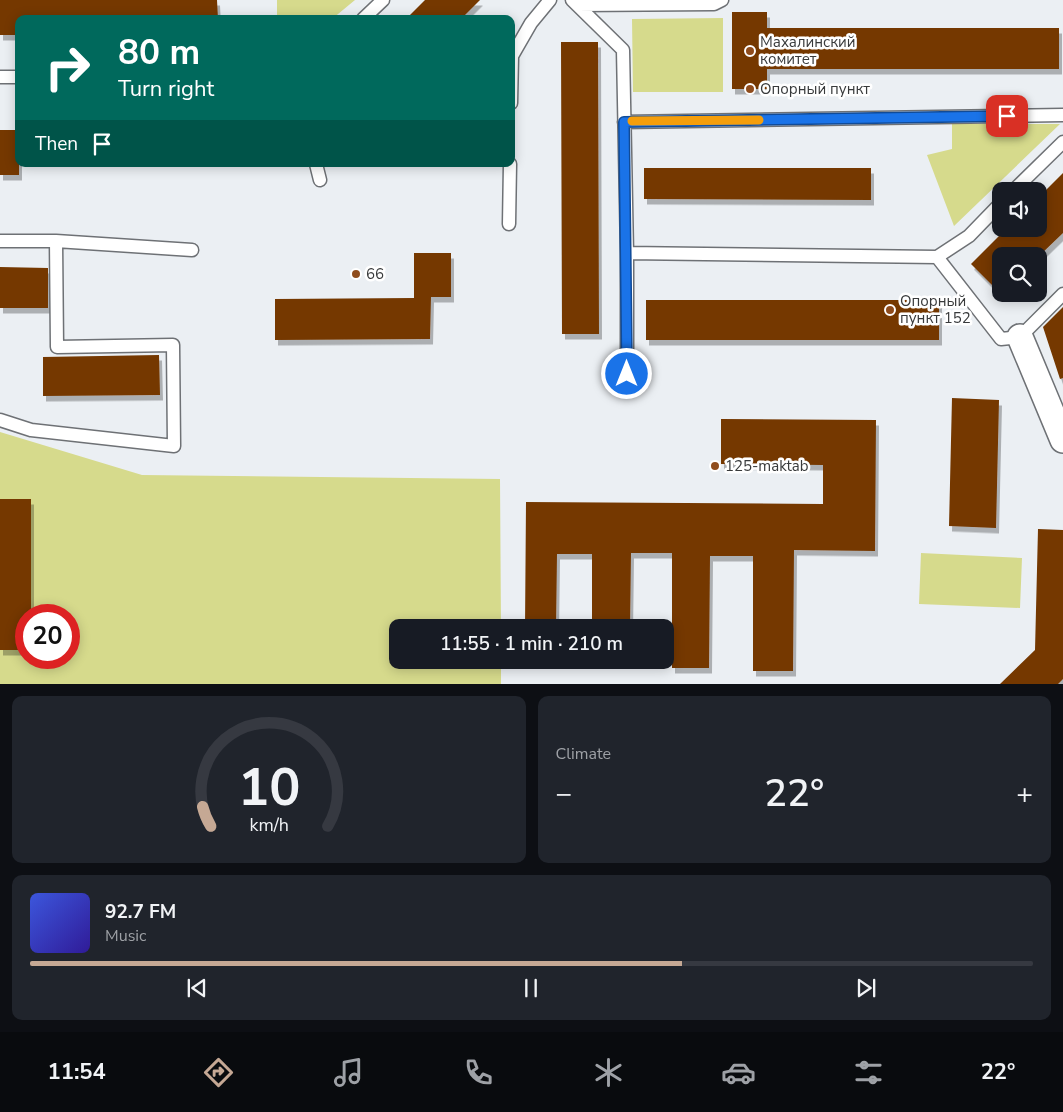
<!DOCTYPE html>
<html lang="en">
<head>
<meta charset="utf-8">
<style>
  :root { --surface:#171b24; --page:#20242c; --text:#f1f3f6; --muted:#9ea1a6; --line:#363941; --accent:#c5a894 }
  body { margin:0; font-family:"Nunito Sans",sans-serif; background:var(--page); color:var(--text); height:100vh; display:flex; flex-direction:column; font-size:19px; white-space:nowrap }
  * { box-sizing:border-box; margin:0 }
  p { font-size:16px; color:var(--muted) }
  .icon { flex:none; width:28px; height:28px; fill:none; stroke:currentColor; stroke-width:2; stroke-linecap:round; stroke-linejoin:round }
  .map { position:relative; height:684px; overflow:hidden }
  .side { display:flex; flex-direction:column; gap:12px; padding:12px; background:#0d0f14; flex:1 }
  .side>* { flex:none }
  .top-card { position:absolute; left:15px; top:15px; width:500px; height:152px; border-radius:10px; box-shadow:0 2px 12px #0003; background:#00695c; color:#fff; overflow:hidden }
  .tools { position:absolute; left:992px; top:182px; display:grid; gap:10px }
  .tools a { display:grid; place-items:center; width:55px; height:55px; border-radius:10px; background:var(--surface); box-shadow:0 2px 12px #0003; font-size:25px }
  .speed { position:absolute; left:15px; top:604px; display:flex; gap:10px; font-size:25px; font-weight:700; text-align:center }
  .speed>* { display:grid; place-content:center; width:65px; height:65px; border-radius:50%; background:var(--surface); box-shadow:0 2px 12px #0003; line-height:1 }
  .speed .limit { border:8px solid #d22; background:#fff; color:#111 }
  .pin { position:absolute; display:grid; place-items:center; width:42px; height:42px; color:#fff; margin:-21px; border-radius:10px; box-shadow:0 2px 8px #0006 }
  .me { position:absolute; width:55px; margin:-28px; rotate:0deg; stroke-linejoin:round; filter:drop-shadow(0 0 4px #0008) }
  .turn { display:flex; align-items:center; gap:18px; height:105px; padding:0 20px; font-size:22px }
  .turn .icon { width:65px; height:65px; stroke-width:2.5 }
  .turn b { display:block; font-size:35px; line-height:42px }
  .then { display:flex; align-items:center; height:48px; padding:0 20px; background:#0003; gap:10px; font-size:19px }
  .big { font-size:38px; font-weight:600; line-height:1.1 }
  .side .tile { flex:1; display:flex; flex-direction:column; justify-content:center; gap:8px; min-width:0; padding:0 18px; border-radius:10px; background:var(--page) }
  .side .dial { align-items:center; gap:0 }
  .dial svg { height:130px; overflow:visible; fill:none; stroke:var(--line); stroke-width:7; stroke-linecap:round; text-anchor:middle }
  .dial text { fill:var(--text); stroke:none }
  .song { display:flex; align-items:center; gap:15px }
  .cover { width:60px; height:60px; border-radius:8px; background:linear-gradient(135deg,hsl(230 70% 55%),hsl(250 70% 35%)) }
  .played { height:5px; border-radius:2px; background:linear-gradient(90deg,var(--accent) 65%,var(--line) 65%) }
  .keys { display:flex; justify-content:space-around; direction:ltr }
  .heat { display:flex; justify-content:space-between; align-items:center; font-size:28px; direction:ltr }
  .side .tiles { flex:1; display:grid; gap:12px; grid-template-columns:1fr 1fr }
  .tile:last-child { grid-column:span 2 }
  .trip { position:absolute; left:389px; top:619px; width:285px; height:50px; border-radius:10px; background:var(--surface); box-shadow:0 2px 12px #0003; font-weight:600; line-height:50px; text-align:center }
  .tab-bar { display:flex; height:80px; justify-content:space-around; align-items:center; background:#090b0e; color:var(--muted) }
  .tab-bar .icon { width:35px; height:35px }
  .tab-bar .current { color:var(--accent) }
  .tab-bar b { font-size:22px; color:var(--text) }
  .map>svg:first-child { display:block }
  .green { fill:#d6da8c; fill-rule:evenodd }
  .building { fill:#743800; filter:url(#shadow) }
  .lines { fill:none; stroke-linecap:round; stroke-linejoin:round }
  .service-casing { stroke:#6e7175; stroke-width:15 }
  .minor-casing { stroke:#6e7175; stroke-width:28 }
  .service { stroke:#fff; stroke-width:12 }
  .minor { stroke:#fff; stroke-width:25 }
  .route-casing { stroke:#114b97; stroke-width:12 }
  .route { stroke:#1a73e8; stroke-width:9 }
  .slow { stroke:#f59e0b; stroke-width:9 }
  .poi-dot { fill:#8f4c1c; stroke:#fff; stroke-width:2 }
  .labels { text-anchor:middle; stroke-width:5; stroke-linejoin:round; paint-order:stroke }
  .poi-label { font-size:15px; fill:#383a3b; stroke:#fff; text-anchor:start }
</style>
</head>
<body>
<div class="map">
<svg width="1063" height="685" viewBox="0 0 1063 685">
  <defs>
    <filter id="shadow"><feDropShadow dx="3" dy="5.5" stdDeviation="0" flood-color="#0004"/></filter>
  </defs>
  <rect width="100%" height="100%" fill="#ebeff3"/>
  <path class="green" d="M 277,0 L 355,0 L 332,19 L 277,19 Z
    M 723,18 L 723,92 L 633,92 L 632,19 Z
    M 952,124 L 1060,124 L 954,226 L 927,155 L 952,149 Z
    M 0,432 L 142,475 L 500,479 L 501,627 L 398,628 L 398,660 L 501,660 L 501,684 L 0,684 ZM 26,615 L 69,615 L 69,658 L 26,658 Z
    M 921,553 L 1022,558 L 1020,608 L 919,604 Z"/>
  <path class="building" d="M 0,0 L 217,0 L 218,19 L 19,19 L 19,35 L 0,35 Z
    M 425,0 L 480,0 L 461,19 L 406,19 Z
    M 732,12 L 767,12 L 767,28 L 1059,28 L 1059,69 L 767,69 L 767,89 L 732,89 Z
    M 561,42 L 598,42 L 599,334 L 562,334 Z
    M 0,130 L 19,130 L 19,175 L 0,175 Z
    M 644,168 L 871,168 L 871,200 L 644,199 Z
    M 1063,173 L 1063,233 L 1039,256 L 1001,256 L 1001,294 L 971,264 L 1006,229 L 1039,229 L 1039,197 Z
    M 414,253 L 451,253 L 451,297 L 431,297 L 430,339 L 275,340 L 275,299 L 414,298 Z
    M 0,267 L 48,268 L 48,308 L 0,308 Z
    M 646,300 L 939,300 L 939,340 L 646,340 Z
    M 1063,307 L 1063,378 L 1060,379 L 1043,327 Z
    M 159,355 L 160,395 L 43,396 L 43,357 Z
    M 952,398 L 999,400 L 996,528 L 949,526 Z
    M 721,419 L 876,420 L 875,551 L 794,550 L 793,671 L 753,671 L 753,556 L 710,556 L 709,668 L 672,668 L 672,553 L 631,553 L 630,628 L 592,628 L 592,554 L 557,554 L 556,628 L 525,628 L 526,502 L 823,504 L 823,465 L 721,464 Z
    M 0,499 L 31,499 L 31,615 L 26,615 L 26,650 L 0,650 Z
    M 1038,529 L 1063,530 L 1063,679 L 1057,685 L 999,685 L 1035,650 Z"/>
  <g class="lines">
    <g class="service-casing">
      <path id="service" d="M 572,0 L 623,50 L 627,253 L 627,374
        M 577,5 L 714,4 L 722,0
        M 363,19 L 383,0
        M 0,77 L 19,77
        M 511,103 L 512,56 L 531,23 L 550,0
        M 624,122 L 1063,115
        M 316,164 L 320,180
        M 1013,191 L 1063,142
        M 509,224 L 510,164
        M 0,241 L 56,241 L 57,347 L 173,345 L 174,446 L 31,430 L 0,420
        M 56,241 L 192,250
        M 627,253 L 937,257 L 969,236 L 1001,203
        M 937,257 L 1001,339 L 1020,337 L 1063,294"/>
    </g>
    <g class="minor-casing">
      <path id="minor" d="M 1020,337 L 1063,440"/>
    </g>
    <use href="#service" class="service"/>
    <use href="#minor" class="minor"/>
  </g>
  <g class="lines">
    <g class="route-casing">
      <path id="route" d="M 627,374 L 624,122 L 1007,116"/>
    </g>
    <use href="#route" class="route"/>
    <path class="slow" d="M 632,121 L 759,120"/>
  </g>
  <g class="poi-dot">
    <circle cx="750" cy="51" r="5"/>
    <circle cx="750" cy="89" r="5"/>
    <circle cx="356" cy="274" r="5"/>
    <circle cx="890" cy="310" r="5"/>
    <circle cx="715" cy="466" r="5"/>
  </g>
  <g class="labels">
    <g class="poi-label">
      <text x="760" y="47">Махалинский<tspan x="760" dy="17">комитет</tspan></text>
      <text x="760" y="94">Опорный пункт</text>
      <text x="366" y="279">66</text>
      <text x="900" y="306">Опорный<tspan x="900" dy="17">пункт 152</tspan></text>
      <text x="725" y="471">125-maktab</text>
    </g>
  </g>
</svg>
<div class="tools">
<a><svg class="icon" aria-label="sound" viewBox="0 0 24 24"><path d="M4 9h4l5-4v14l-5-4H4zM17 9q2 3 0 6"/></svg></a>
<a><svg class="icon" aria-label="search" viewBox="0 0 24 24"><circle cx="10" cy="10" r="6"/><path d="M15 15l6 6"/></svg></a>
</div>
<div class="speed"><div class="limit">20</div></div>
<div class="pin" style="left:1007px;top:116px;background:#d93025"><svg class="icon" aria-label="arrive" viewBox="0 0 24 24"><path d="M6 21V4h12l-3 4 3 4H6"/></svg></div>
<svg class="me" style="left:627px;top:374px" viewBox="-20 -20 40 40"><circle r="17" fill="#1a73e8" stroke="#fff" stroke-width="3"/><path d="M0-11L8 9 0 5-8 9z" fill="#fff"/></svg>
<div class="trip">11:55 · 1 min · 210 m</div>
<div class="top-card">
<div class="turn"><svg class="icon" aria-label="right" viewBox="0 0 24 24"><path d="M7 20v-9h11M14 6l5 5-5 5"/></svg><div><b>80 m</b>Turn right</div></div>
<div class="then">Then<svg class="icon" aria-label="arrive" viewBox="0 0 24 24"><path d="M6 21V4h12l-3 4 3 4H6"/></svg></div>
</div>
</div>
<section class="side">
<div class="tiles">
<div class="tile dial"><svg viewBox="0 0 100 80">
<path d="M14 69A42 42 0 1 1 86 69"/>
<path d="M14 69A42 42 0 0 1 9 57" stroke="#c5a894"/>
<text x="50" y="56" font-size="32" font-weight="700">10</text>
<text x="50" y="72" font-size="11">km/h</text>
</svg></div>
<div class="tile"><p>Climate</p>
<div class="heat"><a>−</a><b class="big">22°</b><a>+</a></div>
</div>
<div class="tile">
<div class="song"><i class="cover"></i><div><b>92.7 FM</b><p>Music</p></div></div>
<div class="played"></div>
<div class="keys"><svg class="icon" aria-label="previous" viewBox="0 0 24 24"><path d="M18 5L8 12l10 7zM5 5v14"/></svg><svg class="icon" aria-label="pause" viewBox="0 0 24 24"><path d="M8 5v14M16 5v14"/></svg><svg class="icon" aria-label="next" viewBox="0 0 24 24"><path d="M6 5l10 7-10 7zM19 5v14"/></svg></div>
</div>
</div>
</section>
<nav class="tab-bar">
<b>11:54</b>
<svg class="icon current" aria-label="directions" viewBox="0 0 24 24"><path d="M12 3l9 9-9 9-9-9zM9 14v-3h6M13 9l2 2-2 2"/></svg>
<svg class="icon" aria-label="music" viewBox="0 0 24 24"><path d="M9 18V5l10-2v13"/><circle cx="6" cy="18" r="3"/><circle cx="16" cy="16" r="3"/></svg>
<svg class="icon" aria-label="phone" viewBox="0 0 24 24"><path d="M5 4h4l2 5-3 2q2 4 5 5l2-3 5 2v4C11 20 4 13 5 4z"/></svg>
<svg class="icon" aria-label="climate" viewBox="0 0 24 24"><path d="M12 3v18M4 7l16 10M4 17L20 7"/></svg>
<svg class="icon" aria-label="car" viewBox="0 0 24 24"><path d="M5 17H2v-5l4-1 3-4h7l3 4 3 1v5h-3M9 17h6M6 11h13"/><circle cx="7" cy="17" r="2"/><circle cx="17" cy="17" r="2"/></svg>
<svg class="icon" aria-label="filters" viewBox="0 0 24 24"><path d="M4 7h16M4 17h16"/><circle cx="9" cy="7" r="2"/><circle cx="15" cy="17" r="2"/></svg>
<b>22°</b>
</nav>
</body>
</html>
